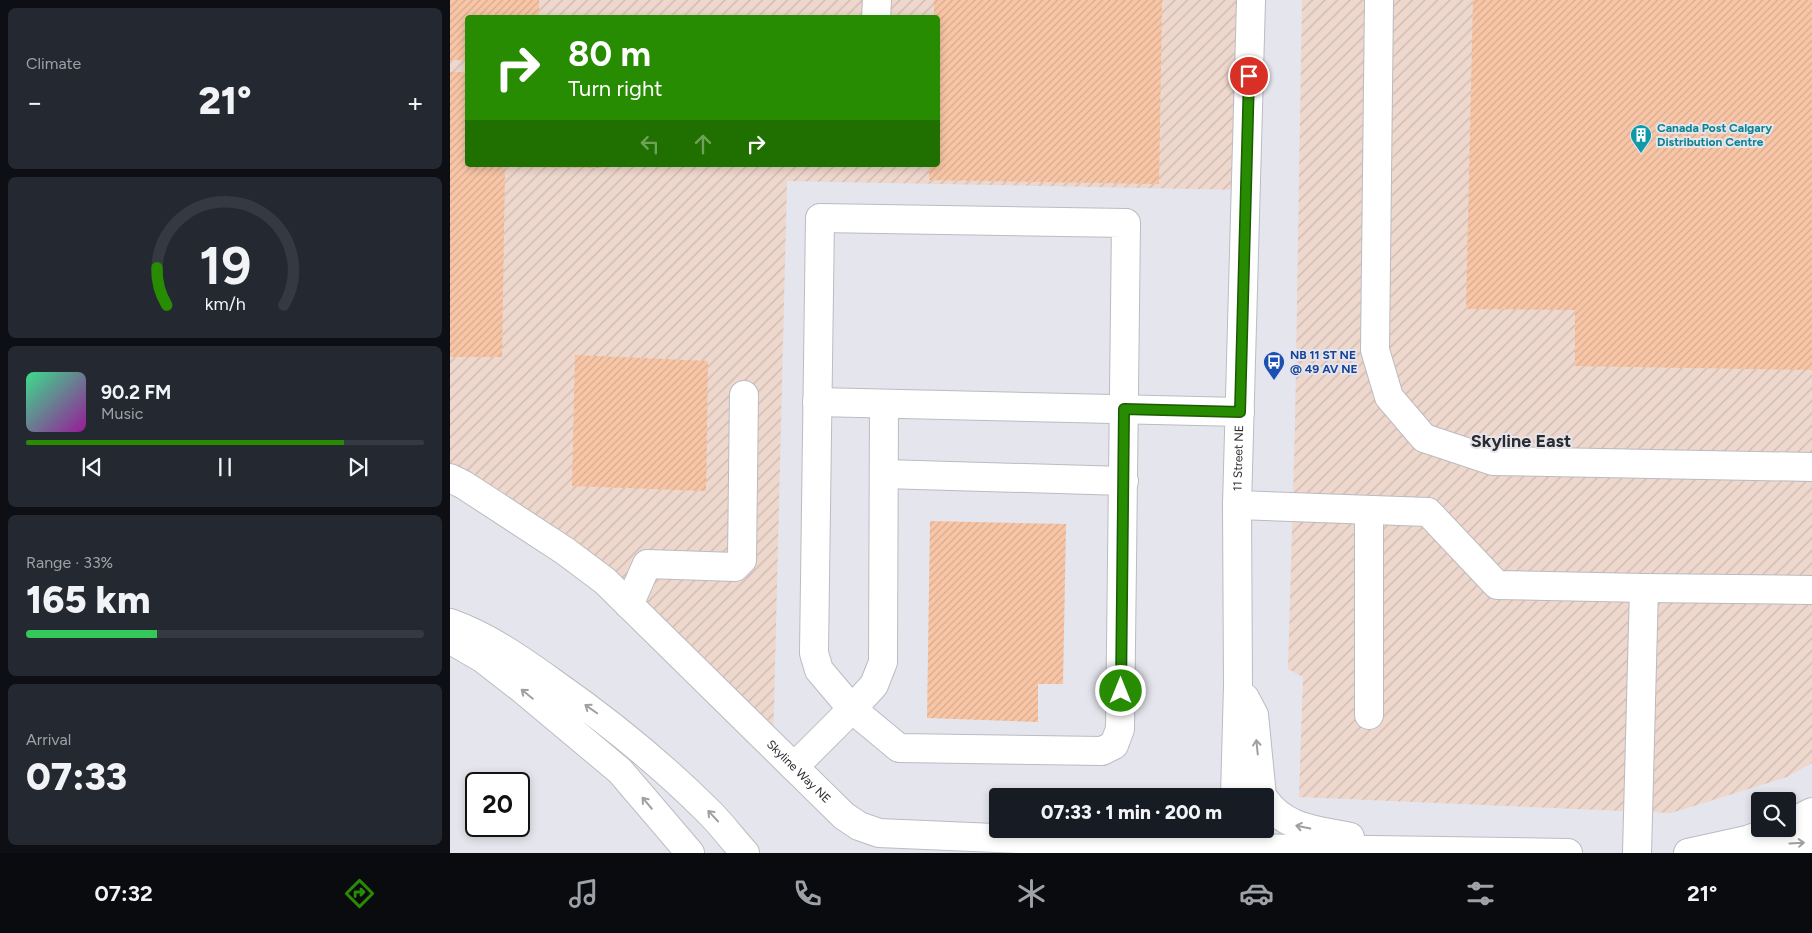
<!DOCTYPE html>
<html lang="en">
<head>
<meta charset="utf-8">
<style>
  :root { --surface:#171b24; --page:#242831; --text:#f1f3f6; --muted:#9ea1a6; --line:#363941; --accent:#288c02 }
  body { margin:0; font-family:Figtree,sans-serif; background:var(--page); color:var(--text); height:100vh; display:flex; flex-direction:column; font-size:19px; white-space:nowrap }
  * { box-sizing:border-box; margin:0 }
  p { font-size:16px; color:var(--muted) }
  .icon { flex:none; width:28px; height:28px; fill:none; stroke:currentColor; stroke-width:2; stroke-linecap:round; stroke-linejoin:round }
  .map { position:relative; flex:1; overflow:hidden }
  .drawer { display:flex; flex-direction:column; gap:8px; padding:8px; background:#0d0f14; width:450px }
  .drawer>* { flex:none }
  .guide { position:absolute; left:15px; top:15px; width:475px; height:152px; border-radius:5px; box-shadow:0 2px 8px #0003; background:#288c02; color:#fff; overflow:hidden }
  .fabs { position:absolute; left:1301px; top:792px; display:grid; gap:10px }
  .fabs a { display:grid; place-items:center; width:45px; height:45px; border-radius:5px; background:var(--surface); box-shadow:0 2px 8px #0003; font-size:25px }
  .speed { position:absolute; left:15px; top:772px; display:flex; gap:10px; font-size:25px; font-weight:700; text-align:center }
  .speed>* { display:grid; place-content:center; width:65px; height:65px; border-radius:50%; background:var(--surface); box-shadow:0 2px 8px #0003; line-height:1 }
  .speed .limit { border:2px solid #111; border-radius:8px; background:#fff; color:#111 }
  .pin { position:absolute; display:grid; place-items:center; width:42px; height:42px; color:#fff; margin:-21px; border:2px solid #fff; border-radius:50%; box-shadow:0 1px 5px #0007 }
  .me { position:absolute; width:55px; margin:-28px; rotate:0deg; stroke-linejoin:round; filter:drop-shadow(0 0 4px #0008) }
  .turn { display:flex; align-items:center; gap:18px; height:105px; padding:0 20px; font-size:22px }
  .turn .icon { width:65px; height:65px; stroke-width:2.5 }
  .turn b { display:block; font-size:35px; line-height:42px }
  .lanes { display:flex; align-items:center; height:48px; padding:0 20px; background:#0003; justify-content:center; gap:25px; direction:ltr }
  .lanes .off { opacity:.35 }
  .big { font-size:38px; font-weight:800; line-height:1.1 }
  .drawer .widget { flex:1; display:flex; flex-direction:column; justify-content:center; gap:8px; min-width:0; padding:0 18px; border-radius:8px; background:var(--page) }
  .drawer .dial { align-items:center; gap:0 }
  .dial svg { height:130px; overflow:visible; fill:none; stroke:var(--line); stroke-width:7; stroke-linecap:round; text-anchor:middle }
  .dial text { fill:var(--text); stroke:none }
  .song { display:flex; align-items:center; gap:15px }
  .cover { width:60px; height:60px; border-radius:8px; background:linear-gradient(135deg,hsl(150 70% 55%),hsl(300 70% 35%)) }
  .played { height:5px; border-radius:2px; background:linear-gradient(90deg,var(--accent) 80%,var(--line) 80%) }
  .keys { display:flex; justify-content:space-around; direction:ltr }
  .heat { display:flex; justify-content:space-between; align-items:center; font-size:28px; direction:ltr }
  .charge { height:8px; border-radius:4px; background:linear-gradient(90deg,#34c759 33%,var(--line) 0) }
  .trip { position:absolute; left:539px; top:788px; width:285px; height:50px; border-radius:5px; background:var(--surface); box-shadow:0 2px 8px #0003; font-weight:800; line-height:50px; text-align:center }
  .tab-bar { display:flex; height:80px; justify-content:space-around; align-items:center; background:#090b0e; color:var(--muted) }
  .tab-bar .icon { width:35px; height:35px }
  .tab-bar .on { color:var(--accent) }
  .tab-bar b { font-size:22px; color:var(--text) }
  main { display:flex; flex:1; min-height:0 }
  .map>svg:first-child { display:block }
  .industrial { fill:url(#industrial-furrows); fill-rule:evenodd }
  .building { fill:url(#building-hatch) }
  .lines { fill:none; stroke-linecap:round; stroke-linejoin:round }
  .minor-casing { stroke:#bbbbc2; stroke-width:30 }
  .highway-casing { stroke:#bbbbc2; stroke-width:30 }
  .minor { stroke:#fff; stroke-width:28 }
  .highway { stroke:#fff; stroke-width:28 }
  .oneway { stroke:#a0a0a1 }
  .route-casing { stroke:#1a5b01; stroke-width:12 }
  .route { stroke:#288c02; stroke-width:9 }
  .labels { text-anchor:middle; stroke-width:4; stroke-linejoin:round; paint-order:stroke }
  .culture-label { font-size:12px; font-weight:bold; fill:#0d838f; stroke:#e5e5ed; text-anchor:start }
  .transit-label { font-size:12px; font-weight:bold; fill:#164399; stroke:#e5e5ed; text-anchor:start }
  .street-label { font-size:12px; fill:#2c2b2e; stroke:#e5e5ed }
  .district-label { font-size:18px; font-weight:bold; fill:#2c2b2e; stroke:#e5e5ed }
</style>
</head>
<body>
<main>
<section class="drawer">
<div class="widget"><p>Climate</p>
<div class="heat"><a>−</a><b class="big">21°</b><a>+</a></div>
</div>
<div class="widget dial"><svg viewBox="0 0 100 80">
<path d="M14 69A42 42 0 1 1 86 69"/>
<path d="M14 69A42 42 0 0 1 8 46" stroke="#288c02"/>
<text x="50" y="56" font-size="32" font-weight="700">19</text>
<text x="50" y="72" font-size="11">km/h</text>
</svg></div>
<div class="widget">
<div class="song"><i class="cover"></i><div><b>90.2 FM</b><p>Music</p></div></div>
<div class="played"></div>
<div class="keys"><svg class="icon" aria-label="previous" viewBox="0 0 24 24"><path d="M18 5L8 12l10 7zM5 5v14"/></svg><svg class="icon" aria-label="pause" viewBox="0 0 24 24"><path d="M8 5v14M16 5v14"/></svg><svg class="icon" aria-label="next" viewBox="0 0 24 24"><path d="M6 5l10 7-10 7zM19 5v14"/></svg></div>
</div>
<div class="widget"><p>Range · 33%</p><b class="big">165 km</b><div class="charge"></div></div>
<div class="widget"><p>Arrival</p><b class="big">07:33</b></div>
</section>
<div class="map">
<svg width="1362" height="853" viewBox="0 0 1362 853">
  <defs>
    <pattern id="industrial-furrows" width="10" height="10" patternUnits="userSpaceOnUse" patternTransform="scale(1.25)"><rect width="10" height="10" fill="#eed7cc"/><path d="M-1 1l2-2M0 10L10 0M9 11l2-2" fill="none" stroke="#ccb9b0"/></pattern>
    <pattern id="building-hatch" width="6" height="6" patternUnits="userSpaceOnUse" patternTransform="scale(1.25)"><rect width="6" height="6" fill="#f8c6a6"/><path d="M-1 1l2-2M0 6l6-6M5 7l2-2" fill="none" stroke="#d5aa8f"/></pattern>
  </defs>
  <rect width="100%" height="100%" fill="#e5e5ed"/>
  <path class="industrial" d="M 0,0 L 801,0 L 796,190 L 337,181 L 323,746 L 155,581 L 0,478 ZM 18,18 L 488,18 L 488,165 L 18,165 Z
    M 852,0 L 1362,0 L 1362,763 L 1337,777 L 1221,813 L 849,797 L 853,677 L 838,669 L 845,426 Z"/>
  <path class="building" d="M 0,0 L 89,0 L 89,18 L 18,18 L 18,60 L 0,60 Z
    M 484,0 L 712,0 L 709,184 L 479,180 L 479,165 L 488,165 L 488,18 L 484,18 Z
    M 1023,0 L 1362,0 L 1362,370 L 1125,366 L 1125,310 L 1016,309 Z
    M 0,72 L 18,72 L 18,165 L 152,165 L 152,168 L 55,167 L 52,357 L 0,357 Z
    M 125,355 L 258,361 L 256,491 L 122,486 Z
    M 480,521 L 616,524 L 613,684 L 588,684 L 588,722 L 477,718 Z"/>
  <g class="lines">
    <g class="minor-casing">
      <g id="minor">
        <path d="M 929,0 L 925,350 L 939,397 L 974,438 L 1043,461 L 1362,467"/>
        <path d="M 426,18 L 427,0"/>
        <path d="M 367,402 L 790,412"/>
        <path d="M 434,474 L 674,481"/>
        <path id="s1" d="M 0,478 L 14,485 L 115,551 L 155,581 L 394,816 L 409,826 L 429,833 L 783,848 L 1118,853"/>
        <path d="M 787,505 L 978,512 L 1047,585 L 1194,588 L 1187,853"/>
        <path d="M 919,510 L 919,715"/>
        <path d="M 1194,588 L 1362,590"/>
        <path d="M 179,605 L 197,564 L 285,567 L 292,560 L 294,395"/>
        <path d="M 795,698 L 804,715 L 812,796"/>
        <path d="M 344,767 L 402,709 L 369,670 L 364,653 L 370,218 L 676,223 L 670,729 L 664,745 L 652,751 L 449,748 L 402,709 L 424,685 L 433,662 L 434,404"/>
        <path id="s2" d="M 785,796 L 788,685 L 787,505 L 801,0"/>
        <path d="M 815,800 C 835,829 868,830 900,837"/>
        <path d="M 1338,824 L 1362,812"/>
        <path d="M 1304,841 L 1351,844 L 1362,840"/>
        <path d="M 1238,853 L 1297,840 L 1327,829"/>
      </g>
    </g>
    <g class="highway-casing">
      <path id="highway" d="M 0,623 C 37,636 70,659 102,682 C 158,721 211,764 260,813 C 272,825 283,840 295,853
        M 6,643 L 32,658 L 72,689 L 170,771 L 240,853"/>
    </g>
    <use href="#minor" class="minor"/>
    <use href="#highway" class="highway"/>
  </g>
  <defs><path id="oneway-shaft" d="M-6 0H5M1.5-3L5.5 0L1.5 3" fill="none" stroke-width="1.6" stroke-linecap="round" stroke-linejoin="round" transform="scale(1.25)"/></defs>
  <g class="oneway">
    <use href="#oneway-shaft" transform="translate(77 694) rotate(-141)"/>
    <use href="#oneway-shaft" transform="translate(141 709) rotate(-145)"/>
    <use href="#oneway-shaft" transform="translate(807 747) rotate(-96)"/>
    <use href="#oneway-shaft" transform="translate(197 803) rotate(-130)"/>
    <use href="#oneway-shaft" transform="translate(263 816) rotate(-133)"/>
    <use href="#oneway-shaft" transform="translate(853 827) rotate(-168)"/>
    <use href="#oneway-shaft" transform="translate(1347 843) rotate(-3)"/>
  </g>
  <g class="lines">
    <g class="route-casing">
      <path id="route" d="M 671,691 L 674,409 L 790,412 L 799,76"/>
    </g>
    <use href="#route" class="route"/>
  </g>
  <defs>
    <g id="building-pin" transform="scale(1.125)"><path d="M0 17L-7.5 6A9.5 9.5 0 1 1 7.5 6Z" fill="#0f9aa8" stroke="#e5e5ed"/><path d="M-4-6H4V6H1V3H-1V6H-4ZM-2.5-4.3h1.7v1.8h-1.7ZM.8-4.3h1.7v1.8H.8ZM-2.5-1h1.7V.8h-1.7ZM.8-1h1.7V.8H.8Z" fill="#fff"/></g>
    <g id="bus-pin" transform="scale(1.125)"><path d="M0 17L-7.5 6A9.5 9.5 0 1 1 7.5 6Z" fill="#1a4fb4" stroke="#e5e5ed"/><path d="M-5-6H5V4H4V6H2V4H-2V6H-4V4H-5ZM-3.5-4V0h7V-4ZM-3.5 1.2v1.5H-2V1.2ZM2 1.2v1.5H3.5V1.2Z" fill="#fff"/></g>
  </defs>
  <g fill-rule="evenodd">
    <use href="#building-pin" x="1191" y="135"/>
    <use href="#bus-pin" x="824" y="362"/>
  </g>
  <g class="labels">
    <g class="culture-label">
      <text x="1207" y="132">Canada Post Calgary<tspan x="1207" dy="14">Distribution Centre</tspan></text>
    </g>
    <g class="transit-label">
      <text x="840" y="359">NB 11 ST NE<tspan x="840" dy="14">@ 49 AV NE</tspan></text>
    </g>
    <g class="street-label">
      <text dy="4" stroke="none"><textPath href="#s2" startOffset="338">11 Street NE</textPath></text>
      <text dy="4" stroke="none"><textPath href="#s1" startOffset="458">Skyline Way NE</textPath></text>
    </g>
    <g class="district-label">
      <text x="1071" y="447">Skyline East</text>
    </g>
  </g>
</svg>
<div class="fabs">
<a><svg class="icon" aria-label="search" viewBox="0 0 24 24"><circle cx="10" cy="10" r="6"/><path d="M15 15l6 6"/></svg></a>
</div>
<div class="speed"><div class="limit">20</div></div>
<div class="pin" style="left:799px;top:76px;background:#d93025"><svg class="icon" aria-label="arrive" viewBox="0 0 24 24"><path d="M6 21V4h12l-3 4 3 4H6"/></svg></div>
<svg class="me" style="left:671px;top:691px" viewBox="-20 -20 40 40"><circle r="17" fill="#288c02" stroke="#fff" stroke-width="3"/><path d="M0-11L8 9 0 5-8 9z" fill="#fff"/></svg>
<div class="trip">07:33 · 1 min · 200 m</div>
<div class="guide">
<div class="turn"><svg class="icon" aria-label="right" viewBox="0 0 24 24"><path d="M7 20v-9h11M14 6l5 5-5 5"/></svg><div><b>80 m</b>Turn right</div></div>
<div class="lanes"><svg class="icon off" aria-label="left" viewBox="0 0 24 24"><path d="M17 20v-9H6M10 6l-5 5 5 5"/></svg><svg class="icon off" aria-label="ahead" viewBox="0 0 24 24"><path d="M12 20V5M6 11l6-6 6 6"/></svg><svg class="icon" aria-label="right" viewBox="0 0 24 24"><path d="M7 20v-9h11M14 6l5 5-5 5"/></svg></div>
</div>
</div>
</main>
<nav class="tab-bar">
<b>07:32</b>
<svg class="icon on" aria-label="directions" viewBox="0 0 24 24"><path d="M12 3l9 9-9 9-9-9zM9 14v-3h6M13 9l2 2-2 2"/></svg>
<svg class="icon" aria-label="music" viewBox="0 0 24 24"><path d="M9 18V5l10-2v13"/><circle cx="6" cy="18" r="3"/><circle cx="16" cy="16" r="3"/></svg>
<svg class="icon" aria-label="phone" viewBox="0 0 24 24"><path d="M5 4h4l2 5-3 2q2 4 5 5l2-3 5 2v4C11 20 4 13 5 4z"/></svg>
<svg class="icon" aria-label="climate" viewBox="0 0 24 24"><path d="M12 3v18M4 7l16 10M4 17L20 7"/></svg>
<svg class="icon" aria-label="car" viewBox="0 0 24 24"><path d="M5 17H2v-5l4-1 3-4h7l3 4 3 1v5h-3M9 17h6M6 11h13"/><circle cx="7" cy="17" r="2"/><circle cx="17" cy="17" r="2"/></svg>
<svg class="icon" aria-label="filters" viewBox="0 0 24 24"><path d="M4 7h16M4 17h16"/><circle cx="9" cy="7" r="2"/><circle cx="15" cy="17" r="2"/></svg>
<b>21°</b>
</nav>
</body>
</html>
